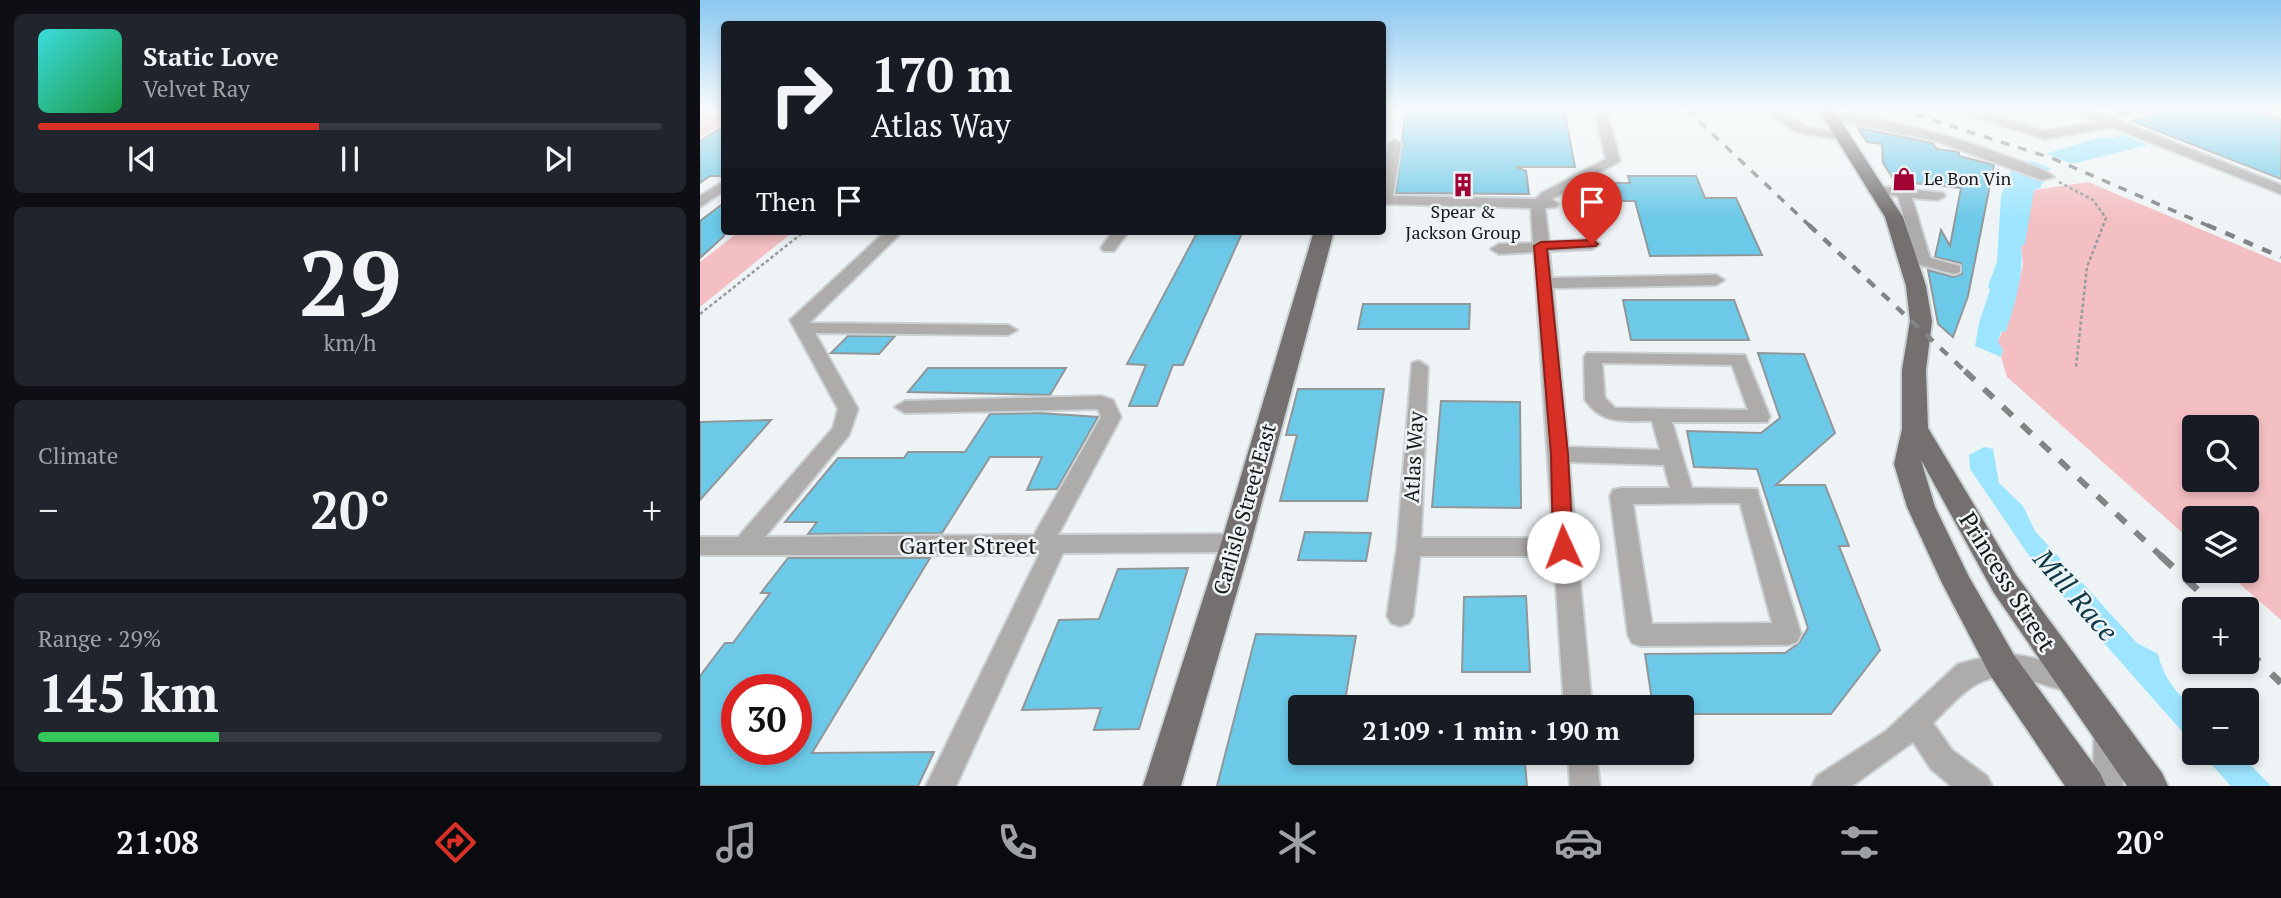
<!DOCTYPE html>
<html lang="en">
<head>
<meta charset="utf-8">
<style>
  :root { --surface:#171b24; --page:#20242c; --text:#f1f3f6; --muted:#9ea1a6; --line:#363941; --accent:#d93025 }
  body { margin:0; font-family:"PT Serif",serif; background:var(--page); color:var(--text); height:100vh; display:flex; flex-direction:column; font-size:26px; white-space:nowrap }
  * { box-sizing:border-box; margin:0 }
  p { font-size:23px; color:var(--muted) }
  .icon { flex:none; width:38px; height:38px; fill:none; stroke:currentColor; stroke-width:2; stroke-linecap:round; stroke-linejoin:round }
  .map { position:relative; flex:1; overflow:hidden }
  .sheet { display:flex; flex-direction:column; gap:14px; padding:14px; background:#0d0f14; width:700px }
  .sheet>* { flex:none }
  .hud { position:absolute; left:21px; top:21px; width:665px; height:214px; border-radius:7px; box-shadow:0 4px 10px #0003; background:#171b24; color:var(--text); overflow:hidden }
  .tools { position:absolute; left:1482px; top:415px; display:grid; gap:14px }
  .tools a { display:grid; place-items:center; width:77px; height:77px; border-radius:7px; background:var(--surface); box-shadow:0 4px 10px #0003; font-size:35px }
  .speed { position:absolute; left:21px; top:674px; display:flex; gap:14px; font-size:35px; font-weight:700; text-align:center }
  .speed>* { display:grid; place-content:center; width:91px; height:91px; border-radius:50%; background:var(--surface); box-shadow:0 4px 10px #0003; line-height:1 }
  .speed .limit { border:10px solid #d22; background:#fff; color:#111 }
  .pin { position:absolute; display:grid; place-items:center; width:60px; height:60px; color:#fff; margin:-72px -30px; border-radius:50% 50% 50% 0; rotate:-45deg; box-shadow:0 0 7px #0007 }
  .pin .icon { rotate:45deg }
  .me { position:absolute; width:77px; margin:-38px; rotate:358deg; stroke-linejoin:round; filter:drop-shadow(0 0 5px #0008) }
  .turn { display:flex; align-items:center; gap:24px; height:147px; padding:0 35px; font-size:32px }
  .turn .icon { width:91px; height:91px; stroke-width:2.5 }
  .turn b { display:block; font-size:49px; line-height:60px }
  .then { display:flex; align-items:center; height:66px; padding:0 35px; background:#0003; gap:14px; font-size:26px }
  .big { font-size:52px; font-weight:600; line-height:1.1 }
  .sheet .widget { flex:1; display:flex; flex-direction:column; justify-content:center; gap:10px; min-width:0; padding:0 24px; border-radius:10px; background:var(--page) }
  .sheet .dial { align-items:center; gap:0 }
  .dial b { font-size:91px; line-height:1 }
  .song { display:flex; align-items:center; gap:21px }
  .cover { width:84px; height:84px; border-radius:10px; background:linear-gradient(135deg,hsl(180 70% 55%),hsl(140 70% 35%)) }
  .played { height:7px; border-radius:4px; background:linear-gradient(90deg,var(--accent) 45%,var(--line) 45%) }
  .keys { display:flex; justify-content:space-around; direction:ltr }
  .heat { display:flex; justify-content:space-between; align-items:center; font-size:38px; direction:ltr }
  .charge { height:10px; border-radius:5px; background:linear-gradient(90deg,#34c759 29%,var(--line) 0) }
  .trip { position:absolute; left:588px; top:695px; width:406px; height:70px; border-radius:7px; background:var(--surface); box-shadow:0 4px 10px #0003; font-weight:600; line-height:70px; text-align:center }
  .tab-bar { display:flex; height:112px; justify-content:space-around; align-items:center; background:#090b0e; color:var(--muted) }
  .tab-bar .icon { width:49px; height:49px }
  .tab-bar .selected { color:var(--accent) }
  .tab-bar b { font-size:32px; color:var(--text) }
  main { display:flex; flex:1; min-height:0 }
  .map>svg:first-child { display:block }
  .green { fill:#f4bfc2; fill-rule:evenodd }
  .water { fill:#9de5fe }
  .pier { fill:#eef4f6 }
  .building { fill:#6cc9e8; stroke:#919799; stroke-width:2; fill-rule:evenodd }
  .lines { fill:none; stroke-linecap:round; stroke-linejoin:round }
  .minor-casing { stroke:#cbd1d3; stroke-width:4 }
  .major-casing { stroke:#cbd1d3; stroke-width:4 }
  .path { stroke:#979c9d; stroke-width:2.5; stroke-dasharray:3.5 2.5; stroke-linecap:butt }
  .minor { fill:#aeabab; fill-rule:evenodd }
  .major { fill:#757070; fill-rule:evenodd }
  .rail-far3 { stroke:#818586; stroke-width:3.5; stroke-dasharray:9 9; stroke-linecap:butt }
  .rail-far2 { stroke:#818586; stroke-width:4.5; stroke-dasharray:10 10; stroke-linecap:butt }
  .rail-far1 { stroke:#818586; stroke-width:6; stroke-dasharray:13 13; stroke-linecap:butt }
  .rail { stroke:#818586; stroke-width:7; stroke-dasharray:17 17; stroke-linecap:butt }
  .route { fill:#d93025; stroke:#8d1f18; stroke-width:2 }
  .labels { text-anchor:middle; stroke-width:5; stroke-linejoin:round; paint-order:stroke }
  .far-poi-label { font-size:18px; fill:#161819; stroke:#eef4f6; text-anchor:start }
  .street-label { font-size:21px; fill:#161819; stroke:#eef4f6 }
  .near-street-label { font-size:24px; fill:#161819; stroke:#eef4f6 }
  .near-water-label { font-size:28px; font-style:italic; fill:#0d3946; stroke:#eef4f6 }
</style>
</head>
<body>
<main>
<section class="sheet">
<div class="widget">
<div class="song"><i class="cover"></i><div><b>Static Love</b><p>Velvet Ray</p></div></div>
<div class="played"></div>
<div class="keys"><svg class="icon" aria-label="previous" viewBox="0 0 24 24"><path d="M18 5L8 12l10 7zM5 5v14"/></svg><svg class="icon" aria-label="pause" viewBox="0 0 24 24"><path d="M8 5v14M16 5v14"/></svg><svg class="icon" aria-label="next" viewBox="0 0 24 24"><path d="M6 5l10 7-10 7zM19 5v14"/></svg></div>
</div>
<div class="widget dial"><b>29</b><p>km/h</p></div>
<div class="widget"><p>Climate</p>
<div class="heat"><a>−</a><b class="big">20°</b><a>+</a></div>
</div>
<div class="widget"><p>Range · 29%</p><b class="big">145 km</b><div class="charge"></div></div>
</section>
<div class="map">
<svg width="1581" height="786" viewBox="0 0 1581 786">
  <rect width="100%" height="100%" fill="#eef4f6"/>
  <path class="green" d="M 0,109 L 24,109 L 24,123 L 0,137 Z
    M 1388,182 L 1581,263 L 1581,620 L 1525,571 L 1547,570 L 1547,518 L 1494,518 L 1494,543 L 1307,377 L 1301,357 L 1303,350 L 1297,343 L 1312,312 L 1323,265 L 1321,247 L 1334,190 ZM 1494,427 L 1547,427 L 1547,480 L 1494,480 Z
    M 40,231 L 94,231 L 0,307 L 0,262 Z"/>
  <path class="water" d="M 1421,134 L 1448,145 L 1343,171 L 1340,176 L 1344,181 L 1340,188 L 1334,190 L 1325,244 L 1321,247 C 1324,275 1315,305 1306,331 L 1301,332 L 1298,342 L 1303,350 L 1301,357 L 1275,346 L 1279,323 L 1290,290 L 1288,286 L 1297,262 L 1301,196 L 1310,172 L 1345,154 L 1397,138 L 1415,138 Z
    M 1284,447 L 1293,449 L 1299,483 L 1323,506 L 1335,531 L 1437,643 L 1458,654 C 1463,677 1476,693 1494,708 L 1494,745 L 1336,566 L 1270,469 L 1269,455 Z
    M 1501,753 L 1539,753 L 1571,786 L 1531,786 Z"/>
  <path class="pier" d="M 1341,152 L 1380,167 L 1358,171 L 1326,159 Z"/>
  <path class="building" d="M 706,109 L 864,109 L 875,167 L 816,167 L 826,171 L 829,194 L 696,193 Z
    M 1475,109 L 1550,109 L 1581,120 L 1581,179 L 1432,121 Z
    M 24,126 L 24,176 L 10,176 L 0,183 L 0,141 Z
    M 1158,128 L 1232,143 L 1237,149 L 1259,152 L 1259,156 L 1294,165 L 1268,296 L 1253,337 L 1238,324 L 1228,270 L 1253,277 L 1262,274 L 1261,263 L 1235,257 L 1241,230 L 1250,246 L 1261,188 L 1212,183 L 1215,188 L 1198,186 L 1183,163 L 1182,144 L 1167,142 Z
    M 928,176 L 996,176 L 1005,198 L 1036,198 L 1062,255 L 950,256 L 935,201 L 917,201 L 913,183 L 930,183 Z
    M 24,203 L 24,236 L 0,258 L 0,221 Z
    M 498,231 L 543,231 L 483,365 L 473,365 L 457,406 L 429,406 L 446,365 L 427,364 Z
    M 923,300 L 1034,300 L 1049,340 L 931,340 Z
    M 663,304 L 770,304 L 769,329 L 658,329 Z
    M 148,336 L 195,336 L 179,354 L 131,353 Z
    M 1058,353 L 1104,354 L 1135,433 L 1076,485 L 1125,485 L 1149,546 L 1139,546 L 1180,650 L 1131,714 L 982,714 L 982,707 L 953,707 L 945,654 L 1085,653 L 1099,643 L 1108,628 L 1057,469 L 994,467 L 987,431 L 1061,433 L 1080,418 Z
    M 228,368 L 366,368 L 350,395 L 208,392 Z
    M 598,389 L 684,389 L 667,501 L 580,501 L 597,435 L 586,435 Z
    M 741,401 L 820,402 L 821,508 L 732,507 Z
    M 339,413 L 398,417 L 357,489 L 327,490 L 342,457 L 290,457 L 242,533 L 108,534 L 117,522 L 85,522 L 138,458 L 204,458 L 208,452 L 265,452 L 290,414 Z
    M 71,420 L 0,500 L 0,422 Z
    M 605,532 L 671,533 L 666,561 L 598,560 Z
    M 88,558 L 230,558 L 112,753 L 234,752 L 218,786 L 0,786 L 0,676 L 25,643 L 33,643 L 70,593 L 61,593 ZM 37,690 L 96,690 L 96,749 L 37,749 Z
    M 488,568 L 439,729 L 394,730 L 401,708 L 322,710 L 359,620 L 399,619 L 418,569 Z
    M 826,596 L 830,672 L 762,672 L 764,597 Z
    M 556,634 L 656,636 L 644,707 L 600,707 L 600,752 L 824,752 L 827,786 L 517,786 Z"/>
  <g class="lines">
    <g class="minor-casing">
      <path id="minor" d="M 894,109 L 906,109 L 920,161 L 852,199 L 858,204 L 856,207 L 845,208 L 849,242 L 892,239 L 900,244 L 892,249 L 849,251 L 852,278 L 1016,275 L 1024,280 L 1016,285 L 853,288 L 868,447 L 960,450 L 952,421 C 925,421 902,425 885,400 L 884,357 L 887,353 L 1045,355 L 1070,417 L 1067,422 L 972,422 L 992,488 L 1057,489 L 1101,634 L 1097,642 L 1088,645 L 941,646 L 932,643 L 928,635 L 910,496 L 913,490 L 921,488 L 970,488 L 964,465 L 869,462 L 892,707 L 864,707 L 854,556 L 720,556 L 713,616 L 709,623 L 700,626 L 691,623 L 687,616 L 697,547 L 712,363 L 719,361 L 728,367 L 721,538 L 853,538 L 834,252 L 799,254 L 791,249 L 799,244 L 833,243 L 831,208 L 685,204 L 682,204 L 682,176 L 689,144 L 695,140 L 701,144 L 693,196 L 836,199 L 842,193 L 906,159 ZM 902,363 L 1032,365 L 1048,410 L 915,408 L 905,398 ZM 1040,503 L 1072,623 L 952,624 L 933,504 Z
        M 1060,109 L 1075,109 L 1105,126 L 1148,136 L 1142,140 L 1097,132 Z
        M 1250,109 L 1270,109 L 1345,131 L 1399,122 L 1372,109 L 1389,109 L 1581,185 L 1581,194 L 1412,127 L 1345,139 Z
        M 1409,109 L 1441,109 L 1424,116 Z
        M 1129,111 C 1193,120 1254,136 1314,159 C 1327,164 1344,168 1354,177 L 1342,180 L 1236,141 L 1125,118 L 1125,112 Z
        M 24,181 L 24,191 L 0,207 L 0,196 Z
        M 1175,186 L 1243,193 L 1245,196 L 1238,200 L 1212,198 L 1230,258 L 1260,266 L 1260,272 L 1254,274 L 1217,264 L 1198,196 L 1170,193 L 1168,190 Z
        M 186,231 L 203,231 L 109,323 L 308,325 L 317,330 L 308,335 L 115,333 L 158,409 L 149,435 L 65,537 L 334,535 L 401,417 L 398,409 L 205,413 L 195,407 L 205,401 L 401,396 L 413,400 L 421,417 L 358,535 L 536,534 L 544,537 L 548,543 L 544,549 L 536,552 L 363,553 L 256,786 L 226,786 L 339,555 L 0,555 L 0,537 L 38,537 L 133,428 L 138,409 L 90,320 Z
        M 413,231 L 429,231 L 414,251 L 404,251 L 401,248 Z
        M 1302,653 C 1329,656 1354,662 1379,672 L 1383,680 L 1379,688 C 1366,693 1356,688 1342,684 C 1284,666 1272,684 1233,723 L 1252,750 L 1287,776 L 1292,786 L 1251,786 L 1231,769 L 1213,742 L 1152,786 L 1112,786 L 1117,776 L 1186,731 L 1258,664 Z
        M 1408,721 L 1418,725 L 1422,734 L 1423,786 L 1393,786 L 1394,734 L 1398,725 Z
        M 868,752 L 896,752 L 900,786 L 870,786 Z"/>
    </g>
    <g class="major-casing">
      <path id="major" d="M 1118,109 L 1133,109 L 1203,217 L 1226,286 L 1232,321 L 1226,370 L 1228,428 L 1316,575 L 1462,773 L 1468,786 L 1427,786 L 1294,593 L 1221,460 L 1235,507 L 1269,577 L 1314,655 L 1400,773 L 1406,786 L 1365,786 L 1290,675 L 1242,583 L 1207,507 L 1194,464 L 1202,429 L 1202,370 L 1210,321 L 1206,286 L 1185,217 Z
        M 614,231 L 634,231 L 551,543 L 481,786 L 443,786 L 521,543 Z"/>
    </g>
    <path class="path" d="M 1359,182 L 1393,200 L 1406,218 L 1387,267 L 1376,367
      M 0,314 L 105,231"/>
    <use href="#minor" class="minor"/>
    <use href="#major" class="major"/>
    <path class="rail-far3" d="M 986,109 L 1111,227
      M 1198,109 L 1354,159 L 1511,227"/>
    <path class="rail-far2" d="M 1109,225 L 1267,373
      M 1507,225 L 1581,257"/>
    <path class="rail-far1" d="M 1265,371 L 1462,557"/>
    <path class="rail" d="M 1460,555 L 1518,609
      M 1547,650 L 1581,683"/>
  </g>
  <linearGradient id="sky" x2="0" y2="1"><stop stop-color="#8ac8f1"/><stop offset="0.5" stop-color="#f7fafb"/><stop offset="1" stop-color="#f7fafb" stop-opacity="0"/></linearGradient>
  <rect width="1581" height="219" fill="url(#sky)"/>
  <path class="route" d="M 892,240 L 898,244 L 896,246 L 847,249 L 868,454 L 873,547 L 863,555 L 853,547 L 851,454 L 834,246 L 841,242 Z"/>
  <defs>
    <g id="shop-bare" transform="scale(1.89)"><path d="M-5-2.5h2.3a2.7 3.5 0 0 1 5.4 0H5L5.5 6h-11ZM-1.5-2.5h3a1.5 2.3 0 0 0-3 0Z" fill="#a20334" stroke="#eef4f6" stroke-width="2.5" paint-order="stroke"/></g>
    <g id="building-bare" transform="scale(1.89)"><path d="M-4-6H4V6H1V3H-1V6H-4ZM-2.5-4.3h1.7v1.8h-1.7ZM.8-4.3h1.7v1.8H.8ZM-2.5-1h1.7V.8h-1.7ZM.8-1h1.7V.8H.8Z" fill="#a20334" stroke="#eef4f6" stroke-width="2.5" paint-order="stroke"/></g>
  </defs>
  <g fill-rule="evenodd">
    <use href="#shop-bare" x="1204" y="179"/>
    <use href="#building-bare" x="763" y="185"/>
  </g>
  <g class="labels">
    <g class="far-poi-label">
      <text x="1224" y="185">Le Bon Vin</text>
      <text x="763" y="218" text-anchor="middle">Spear &amp;<tspan x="763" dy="21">Jackson Group</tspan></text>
    </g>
    <g class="street-label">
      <text transform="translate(714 457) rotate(-87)" y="7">Atlas Way</text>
      <text transform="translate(545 509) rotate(-74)" y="7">Carlisle Street East</text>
    </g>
    <g class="near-street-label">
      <text x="268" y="554">Garter Street</text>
      <text transform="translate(1307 582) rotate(58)" y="8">Princess Street</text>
    </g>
    <g class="near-water-label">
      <text transform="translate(1376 595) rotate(49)" y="10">Mill Race</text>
    </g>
  </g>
</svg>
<div class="tools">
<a><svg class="icon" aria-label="search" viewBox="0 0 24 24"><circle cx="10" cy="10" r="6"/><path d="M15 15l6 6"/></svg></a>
<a><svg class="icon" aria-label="layers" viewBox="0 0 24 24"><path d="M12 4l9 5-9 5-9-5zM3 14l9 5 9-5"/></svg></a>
<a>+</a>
<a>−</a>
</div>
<div class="speed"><div class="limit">30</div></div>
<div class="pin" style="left:892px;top:244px;background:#d93025"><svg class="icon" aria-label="arrive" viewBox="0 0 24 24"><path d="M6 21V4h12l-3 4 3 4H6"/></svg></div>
<svg class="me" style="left:863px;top:547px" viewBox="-20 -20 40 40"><circle r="19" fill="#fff"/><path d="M0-13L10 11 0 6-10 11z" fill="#d93025"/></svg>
<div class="trip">21:09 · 1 min · 190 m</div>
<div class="hud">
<div class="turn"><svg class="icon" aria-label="right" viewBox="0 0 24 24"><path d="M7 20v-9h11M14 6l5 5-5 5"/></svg><div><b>170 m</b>Atlas Way</div></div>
<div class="then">Then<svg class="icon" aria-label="arrive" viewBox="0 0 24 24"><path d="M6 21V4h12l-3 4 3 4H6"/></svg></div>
</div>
</div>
</main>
<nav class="tab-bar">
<b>21:08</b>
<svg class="icon selected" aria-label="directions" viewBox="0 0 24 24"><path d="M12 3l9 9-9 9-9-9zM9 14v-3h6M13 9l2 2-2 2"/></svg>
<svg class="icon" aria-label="music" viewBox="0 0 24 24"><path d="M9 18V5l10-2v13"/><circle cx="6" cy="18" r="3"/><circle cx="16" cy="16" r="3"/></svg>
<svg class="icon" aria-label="phone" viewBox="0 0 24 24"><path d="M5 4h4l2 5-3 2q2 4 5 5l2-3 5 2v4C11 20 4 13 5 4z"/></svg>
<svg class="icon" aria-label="climate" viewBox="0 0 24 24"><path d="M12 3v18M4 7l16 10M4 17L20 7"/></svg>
<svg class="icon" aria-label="car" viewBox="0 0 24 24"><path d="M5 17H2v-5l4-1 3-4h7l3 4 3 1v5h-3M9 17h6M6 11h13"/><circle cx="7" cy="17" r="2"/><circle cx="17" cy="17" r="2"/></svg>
<svg class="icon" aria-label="filters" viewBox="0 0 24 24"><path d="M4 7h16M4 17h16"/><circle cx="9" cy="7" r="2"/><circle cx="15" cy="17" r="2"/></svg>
<b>20°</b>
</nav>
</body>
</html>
